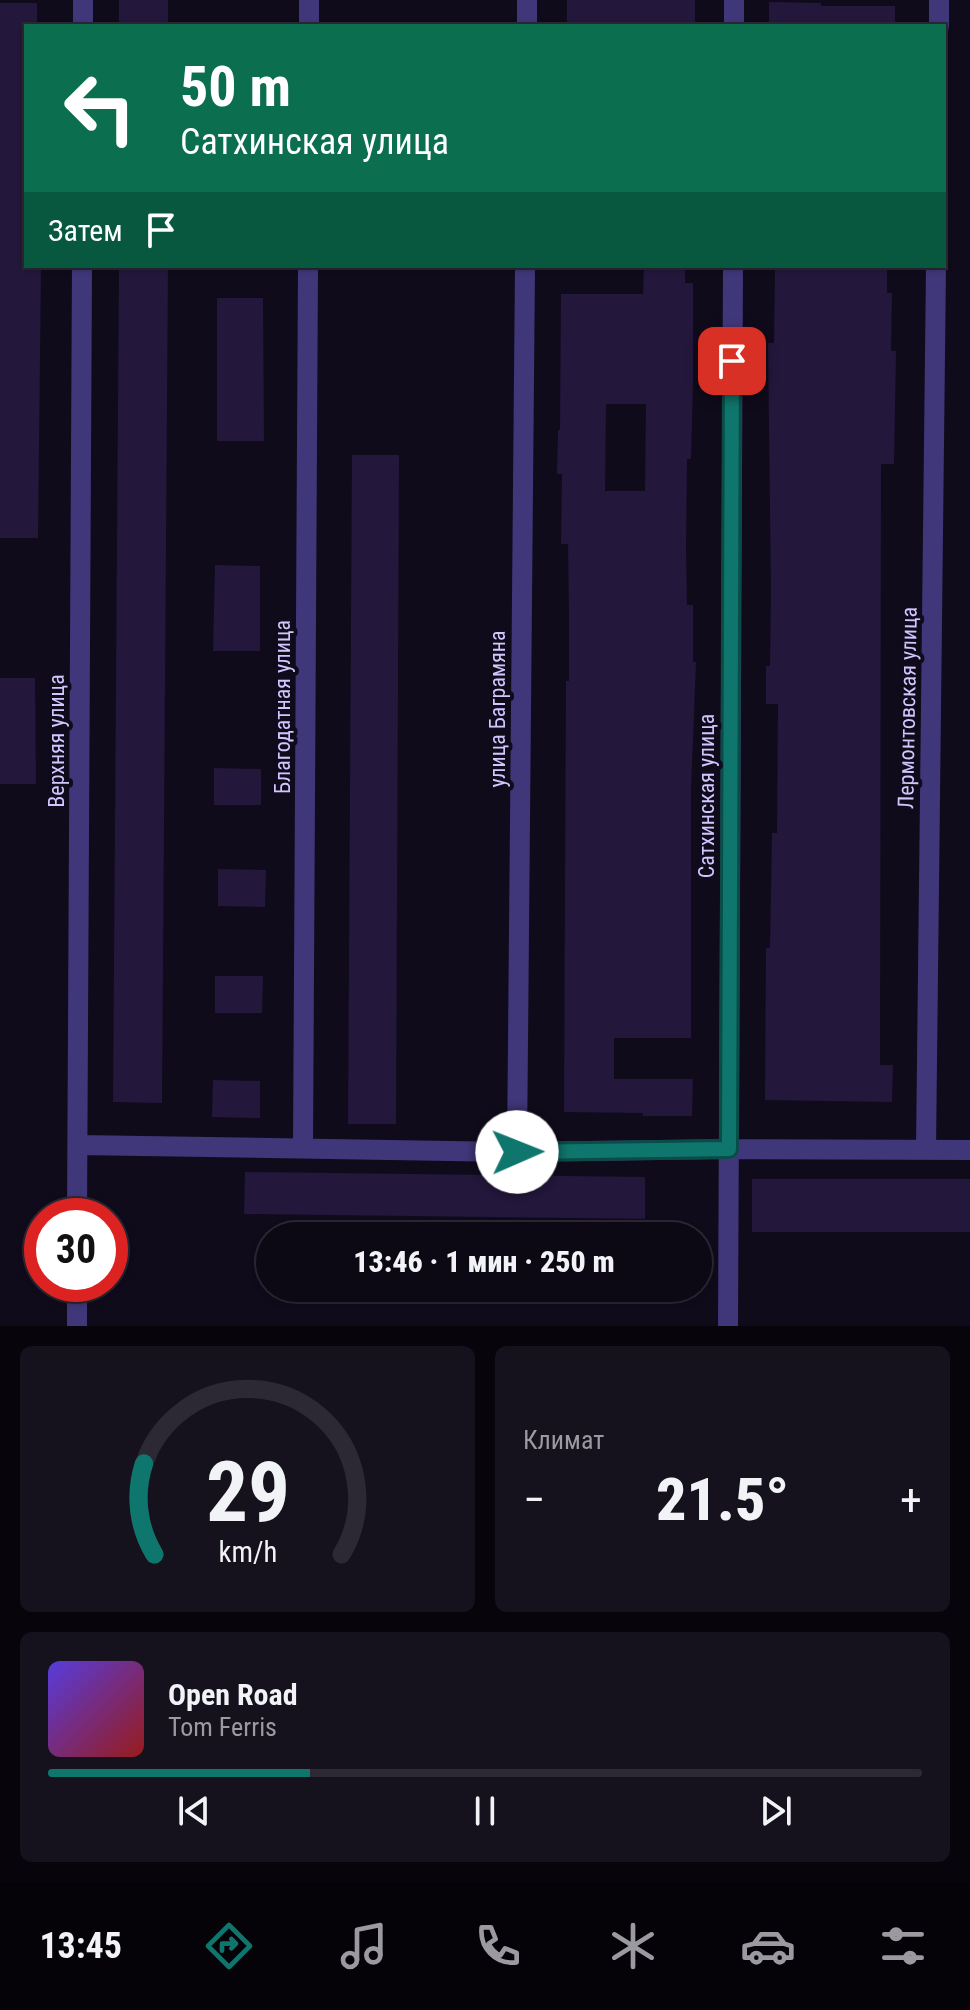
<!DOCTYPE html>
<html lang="ru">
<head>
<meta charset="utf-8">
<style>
  :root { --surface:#0c0814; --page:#15111d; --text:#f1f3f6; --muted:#9a9aa0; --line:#2c2934; --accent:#0f766e }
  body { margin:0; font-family:"Roboto Condensed",sans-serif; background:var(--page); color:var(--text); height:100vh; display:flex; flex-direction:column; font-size:30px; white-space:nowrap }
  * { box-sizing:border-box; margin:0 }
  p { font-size:26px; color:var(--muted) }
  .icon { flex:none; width:44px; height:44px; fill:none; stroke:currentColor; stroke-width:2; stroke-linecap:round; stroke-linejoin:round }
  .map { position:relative; height:1326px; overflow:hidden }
  .drawer { display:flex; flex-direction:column; gap:20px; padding:20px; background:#07040b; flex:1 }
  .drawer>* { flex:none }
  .guide { position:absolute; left:24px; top:24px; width:922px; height:244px; border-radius:0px; box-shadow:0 2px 6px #0004,0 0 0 2px var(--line); background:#0b6e4f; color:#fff; overflow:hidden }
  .speed { position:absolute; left:24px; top:1198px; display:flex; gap:16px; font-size:40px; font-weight:700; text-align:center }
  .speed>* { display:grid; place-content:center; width:104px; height:104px; border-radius:50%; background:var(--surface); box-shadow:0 2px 6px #0004,0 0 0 2px var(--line); line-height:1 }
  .speed .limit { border:12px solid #d22; background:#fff; color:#111 }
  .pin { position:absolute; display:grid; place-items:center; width:68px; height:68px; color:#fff; margin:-34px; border-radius:16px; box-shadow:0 4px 12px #0006 }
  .me { position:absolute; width:88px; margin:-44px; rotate:89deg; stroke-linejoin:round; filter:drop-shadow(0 0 6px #0008) }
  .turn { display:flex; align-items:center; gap:28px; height:168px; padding:0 24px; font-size:36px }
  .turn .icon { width:104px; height:104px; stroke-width:2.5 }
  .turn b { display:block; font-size:56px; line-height:68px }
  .then { display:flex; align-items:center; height:76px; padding:0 24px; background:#0003; gap:16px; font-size:30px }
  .big { font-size:60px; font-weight:800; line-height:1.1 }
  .drawer .tile { flex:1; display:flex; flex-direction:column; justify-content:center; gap:12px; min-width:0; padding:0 28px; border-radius:12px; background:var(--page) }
  .drawer .dial { align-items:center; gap:0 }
  .dial svg { height:208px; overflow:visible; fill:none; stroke:var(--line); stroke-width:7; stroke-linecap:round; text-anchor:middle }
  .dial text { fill:var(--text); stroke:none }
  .song { display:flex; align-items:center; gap:24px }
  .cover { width:96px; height:96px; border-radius:12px; background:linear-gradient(135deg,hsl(250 70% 55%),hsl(0 70% 35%)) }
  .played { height:8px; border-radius:4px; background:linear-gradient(90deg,var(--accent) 30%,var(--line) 30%) }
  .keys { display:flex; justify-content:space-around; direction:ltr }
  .heat { display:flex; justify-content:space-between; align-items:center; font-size:44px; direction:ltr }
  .drawer .tiles { flex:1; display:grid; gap:20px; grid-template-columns:1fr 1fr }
  .tile:last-child { grid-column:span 2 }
  .trip { position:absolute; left:256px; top:1222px; width:456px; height:80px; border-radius:40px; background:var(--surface); box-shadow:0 2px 6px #0004,0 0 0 2px var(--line); font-weight:800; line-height:80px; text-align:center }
  .tabs { display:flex; height:128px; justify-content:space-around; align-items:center; background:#050308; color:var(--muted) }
  .tabs .icon { width:56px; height:56px }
  .tabs .on { color:var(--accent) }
  .tabs b { font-size:36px; color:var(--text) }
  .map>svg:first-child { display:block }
  .building { fill:#23173c; fill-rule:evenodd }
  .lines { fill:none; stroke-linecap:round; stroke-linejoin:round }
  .minor { stroke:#40377a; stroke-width:20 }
  .route-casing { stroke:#0a4d48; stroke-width:20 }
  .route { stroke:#0f766e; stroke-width:14 }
  .labels { text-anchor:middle; stroke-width:8; stroke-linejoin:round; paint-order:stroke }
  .street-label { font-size:22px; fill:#d2c6fe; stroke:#100b1b }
</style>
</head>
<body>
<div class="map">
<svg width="970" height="1326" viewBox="0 0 970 1326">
  <rect width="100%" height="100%" fill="#100b1b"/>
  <path class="building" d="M 119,0 L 168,0 L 168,26 L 119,26 Z
    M 567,0 L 695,0 L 695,26 L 567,24 Z
    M 769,2 L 821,3 L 821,6 L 895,6 L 895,26 L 769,26 Z
    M 0,3 L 37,3 L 37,26 L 26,26 L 26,266 L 41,266 L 38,538 L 0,538 Z
    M 119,266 L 168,266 L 162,1103 L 113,1102 Z
    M 644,266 L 685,266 L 685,283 L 693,283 L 693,383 L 691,459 L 687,459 L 686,549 L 687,605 L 693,605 L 693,662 L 696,662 L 691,790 L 691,1038 L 614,1038 L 614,1079 L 693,1079 L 692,1116 L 643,1116 L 643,1113 L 564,1112 L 566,681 L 569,681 L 569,616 L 568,544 L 561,544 L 562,474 L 557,474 L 558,430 L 560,430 L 561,294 L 643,294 ZM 606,404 L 646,404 L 645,491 L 605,491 Z
    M 775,266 L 887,266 L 887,293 L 892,293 L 891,351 L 896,351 L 894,464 L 881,464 L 880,1065 L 893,1065 L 892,1102 L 765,1100 L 766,948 L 770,948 L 772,833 L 777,833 L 778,704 L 766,704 L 766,666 L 770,666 L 771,592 L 768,343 L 774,343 Z
    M 217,298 L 263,298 L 264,441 L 217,441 Z
    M 352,455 L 399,455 L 396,1124 L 348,1124 Z
    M 215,565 L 260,566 L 260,651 L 213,651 Z
    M 0,678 L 35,678 L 36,784 L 0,784 Z
    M 214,768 L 261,769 L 261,805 L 214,805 Z
    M 218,869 L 266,870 L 265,907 L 218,906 Z
    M 215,976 L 263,976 L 262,1013 L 215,1013 Z
    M 213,1080 L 260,1081 L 260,1118 L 212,1117 Z
    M 245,1172 L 645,1177 L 645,1219 L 244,1214 Z
    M 752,1179 L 970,1179 L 970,1232 L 752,1232 Z"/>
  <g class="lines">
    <path class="minor" d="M 83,26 L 83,0
      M 309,26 L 309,0
      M 527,26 L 527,0
      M 734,26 L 734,0
      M 939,26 L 939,0
      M 78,1145 L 517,1152 L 729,1149 L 970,1150
      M 303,1147 L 308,266
      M 926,1150 L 936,266
      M 517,1152 L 525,266
      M 77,1216 L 82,266
      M 77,1326 L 77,1284
      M 728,1326 L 733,266"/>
  </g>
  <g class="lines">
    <g class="route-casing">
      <path id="route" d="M 517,1152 L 729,1149 L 732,361"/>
    </g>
    <use href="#route" class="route"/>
  </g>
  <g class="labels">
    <g class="street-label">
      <text transform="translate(282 707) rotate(-90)" y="8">Благодатная улица</text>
      <text transform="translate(907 708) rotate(-89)" y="8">Лермонтовская улица</text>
      <text transform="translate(497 709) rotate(-90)" y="8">улица Баграмяна</text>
      <text transform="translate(56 741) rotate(-90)" y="8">Верхняя улица</text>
      <text transform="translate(706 796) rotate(-90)" y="8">Сатхинская улица</text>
    </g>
  </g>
</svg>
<div class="speed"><div class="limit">30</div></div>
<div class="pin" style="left:732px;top:361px;background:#d93025"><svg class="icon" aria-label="arrive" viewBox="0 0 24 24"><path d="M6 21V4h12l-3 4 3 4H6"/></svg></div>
<svg class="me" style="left:517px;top:1152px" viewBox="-20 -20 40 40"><circle r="19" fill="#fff"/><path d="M0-13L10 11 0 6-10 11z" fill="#0f766e"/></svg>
<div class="trip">13:46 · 1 мин · 250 m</div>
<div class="guide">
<div class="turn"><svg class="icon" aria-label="left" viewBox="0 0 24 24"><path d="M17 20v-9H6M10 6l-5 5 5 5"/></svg><div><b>50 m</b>Сатхинская улица</div></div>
<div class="then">Затем<svg class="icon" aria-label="arrive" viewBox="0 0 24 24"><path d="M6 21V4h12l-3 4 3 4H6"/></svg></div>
</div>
</div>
<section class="drawer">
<div class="tiles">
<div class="tile dial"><svg viewBox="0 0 100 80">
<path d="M14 69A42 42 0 1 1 86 69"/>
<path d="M14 69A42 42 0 0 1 10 34" stroke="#0f766e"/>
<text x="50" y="56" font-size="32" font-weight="700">29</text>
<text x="50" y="72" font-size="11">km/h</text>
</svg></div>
<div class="tile"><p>Климат</p>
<div class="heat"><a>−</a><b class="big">21.5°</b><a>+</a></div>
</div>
<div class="tile">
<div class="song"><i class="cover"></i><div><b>Open Road</b><p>Tom Ferris</p></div></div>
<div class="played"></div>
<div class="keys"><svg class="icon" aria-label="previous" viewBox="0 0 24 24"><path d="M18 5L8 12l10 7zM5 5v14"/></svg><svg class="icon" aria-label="pause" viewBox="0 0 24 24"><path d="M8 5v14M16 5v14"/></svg><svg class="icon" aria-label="next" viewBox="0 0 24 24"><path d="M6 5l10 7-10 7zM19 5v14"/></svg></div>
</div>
</div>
</section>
<nav class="tabs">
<b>13:45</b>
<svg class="icon on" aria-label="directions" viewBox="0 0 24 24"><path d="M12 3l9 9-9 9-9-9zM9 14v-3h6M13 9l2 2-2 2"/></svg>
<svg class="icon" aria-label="music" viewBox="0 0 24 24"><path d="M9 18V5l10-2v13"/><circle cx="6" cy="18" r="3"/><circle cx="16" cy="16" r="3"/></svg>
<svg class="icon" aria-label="phone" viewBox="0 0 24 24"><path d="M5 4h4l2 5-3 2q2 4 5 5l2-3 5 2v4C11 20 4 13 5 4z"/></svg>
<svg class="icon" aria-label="climate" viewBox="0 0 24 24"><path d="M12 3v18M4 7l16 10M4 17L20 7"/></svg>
<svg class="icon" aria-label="car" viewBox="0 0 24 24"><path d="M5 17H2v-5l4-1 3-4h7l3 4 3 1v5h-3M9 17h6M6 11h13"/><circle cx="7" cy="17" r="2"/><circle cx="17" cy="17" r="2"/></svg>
<svg class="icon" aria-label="filters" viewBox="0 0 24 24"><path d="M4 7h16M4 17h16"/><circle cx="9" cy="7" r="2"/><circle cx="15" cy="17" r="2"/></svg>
</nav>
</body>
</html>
